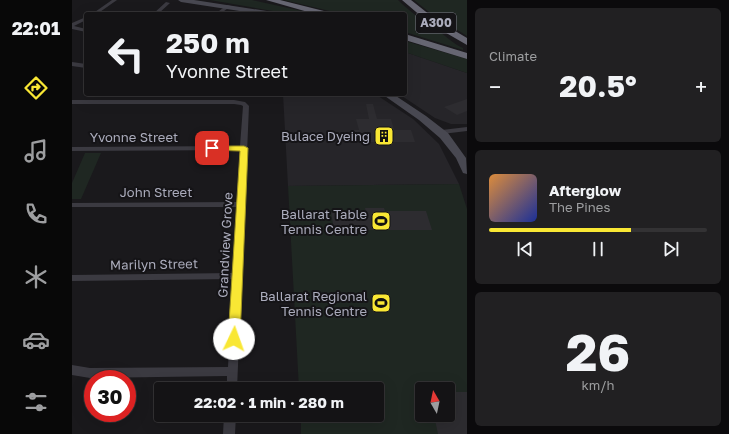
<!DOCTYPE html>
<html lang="en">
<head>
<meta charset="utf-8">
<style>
  :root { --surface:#141315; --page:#212022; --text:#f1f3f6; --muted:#9d9ea0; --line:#333234; --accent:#f9e734 }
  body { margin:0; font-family:"Golos Text",sans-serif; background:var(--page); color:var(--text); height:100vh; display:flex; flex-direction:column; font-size:15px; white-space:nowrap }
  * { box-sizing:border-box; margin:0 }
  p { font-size:13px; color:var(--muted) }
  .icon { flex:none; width:22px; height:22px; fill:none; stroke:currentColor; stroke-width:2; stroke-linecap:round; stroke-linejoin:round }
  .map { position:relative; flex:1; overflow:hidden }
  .drawer { display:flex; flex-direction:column; gap:8px; padding:8px; background:#0b0a0c; width:262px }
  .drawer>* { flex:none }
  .banner { position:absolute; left:12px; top:12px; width:323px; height:84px; border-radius:4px; box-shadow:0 4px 16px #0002,0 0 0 1px var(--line); background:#141315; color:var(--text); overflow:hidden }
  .needle { width:26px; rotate:351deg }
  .fabs { position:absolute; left:343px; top:382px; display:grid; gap:8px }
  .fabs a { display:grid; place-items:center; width:40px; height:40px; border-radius:4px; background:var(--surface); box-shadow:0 4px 16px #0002,0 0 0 1px var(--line); font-size:20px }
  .speed { position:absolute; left:12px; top:370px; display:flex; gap:8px; font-size:20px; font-weight:700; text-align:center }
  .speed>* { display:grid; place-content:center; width:52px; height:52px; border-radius:50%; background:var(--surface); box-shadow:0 4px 16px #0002,0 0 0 1px var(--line); line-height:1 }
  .speed .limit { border:6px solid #d22; background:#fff; color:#111 }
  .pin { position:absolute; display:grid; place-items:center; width:34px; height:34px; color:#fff; margin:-17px; border-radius:8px; box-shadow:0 2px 6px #0006 }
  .me { position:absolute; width:44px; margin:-22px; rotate:3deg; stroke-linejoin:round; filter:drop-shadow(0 0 3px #0008) }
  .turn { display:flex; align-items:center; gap:14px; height:84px; padding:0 16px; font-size:18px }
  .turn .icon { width:52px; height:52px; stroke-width:2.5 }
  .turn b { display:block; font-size:28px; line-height:34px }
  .big { font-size:30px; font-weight:700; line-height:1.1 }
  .drawer .widget { flex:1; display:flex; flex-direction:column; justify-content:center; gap:6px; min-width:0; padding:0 14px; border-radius:6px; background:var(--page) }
  .drawer .dial { align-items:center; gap:0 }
  .dial b { font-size:52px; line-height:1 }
  .song { display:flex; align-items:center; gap:12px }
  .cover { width:48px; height:48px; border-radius:6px; background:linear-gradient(135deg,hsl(30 70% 55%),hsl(230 70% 35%)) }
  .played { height:4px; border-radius:2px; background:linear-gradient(90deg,var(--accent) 65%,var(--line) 65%) }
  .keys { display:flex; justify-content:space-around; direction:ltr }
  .heat { display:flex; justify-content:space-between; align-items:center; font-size:22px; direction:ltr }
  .trip { position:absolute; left:82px; top:382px; width:230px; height:40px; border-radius:4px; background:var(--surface); box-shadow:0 4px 16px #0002,0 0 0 1px var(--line); font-weight:700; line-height:40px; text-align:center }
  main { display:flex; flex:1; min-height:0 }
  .tab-bar { display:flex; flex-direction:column; width:72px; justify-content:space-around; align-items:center; background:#080808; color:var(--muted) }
  .tab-bar .icon { width:28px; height:28px }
  .tab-bar .current { color:var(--accent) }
  .tab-bar b { font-size:18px; color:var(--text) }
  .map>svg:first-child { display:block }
  .built { fill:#262529 }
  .green { fill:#1f2722; fill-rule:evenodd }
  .building { fill:#2d2c30 }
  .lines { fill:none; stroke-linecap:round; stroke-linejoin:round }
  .street { fill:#3b3a41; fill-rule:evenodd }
  .secondary { fill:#484851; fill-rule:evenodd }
  .highway { fill:#666672; fill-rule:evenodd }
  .route { fill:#f9e734; stroke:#a29622 }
  .labels { text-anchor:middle; stroke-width:4; stroke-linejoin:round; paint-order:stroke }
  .shield { fill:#151417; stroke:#7e7e8a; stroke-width:1 }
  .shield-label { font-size:12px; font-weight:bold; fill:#abacbc }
  .poi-label { font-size:13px; fill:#abacbc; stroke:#151417; text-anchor:end }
  .street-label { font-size:13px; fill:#abacbc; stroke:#151417 }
</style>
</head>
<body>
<main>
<nav class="tab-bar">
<b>22:01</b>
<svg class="icon current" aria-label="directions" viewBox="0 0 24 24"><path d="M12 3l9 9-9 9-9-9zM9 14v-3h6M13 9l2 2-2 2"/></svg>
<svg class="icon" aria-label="music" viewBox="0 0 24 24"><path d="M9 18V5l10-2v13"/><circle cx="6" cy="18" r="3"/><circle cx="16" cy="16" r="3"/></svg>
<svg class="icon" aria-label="phone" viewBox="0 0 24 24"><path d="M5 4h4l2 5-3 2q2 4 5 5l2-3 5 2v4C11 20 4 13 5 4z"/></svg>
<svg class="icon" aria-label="climate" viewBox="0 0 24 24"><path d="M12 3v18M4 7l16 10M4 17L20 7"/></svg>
<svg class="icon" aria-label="car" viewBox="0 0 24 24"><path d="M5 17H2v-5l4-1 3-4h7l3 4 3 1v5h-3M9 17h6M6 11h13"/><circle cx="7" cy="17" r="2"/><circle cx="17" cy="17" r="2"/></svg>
<svg class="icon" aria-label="filters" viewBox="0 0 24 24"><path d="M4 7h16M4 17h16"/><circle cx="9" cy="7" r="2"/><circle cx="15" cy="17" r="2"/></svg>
</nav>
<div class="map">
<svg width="395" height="434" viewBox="0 0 395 434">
  <rect width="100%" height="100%" fill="#1a191c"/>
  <path class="built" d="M 333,52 L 395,73 L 395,124 L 379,124 L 363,118 L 327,94 L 333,94 Z
    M 211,94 L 303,94 L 341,119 L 367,144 L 387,184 L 216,186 Z"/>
  <path class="green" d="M 138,0 L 180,0 L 244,14 L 218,14 Z
    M 212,0 L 326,0 C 339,13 353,22 368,32 C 376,38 382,44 391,48 L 391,50 L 333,32 L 333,14 L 270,14 Z
    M 342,0 L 395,0 L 395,36 L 357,12 Z
    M 333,41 L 395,59 L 395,73 L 333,52 Z
    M 13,153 L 29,153 L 9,199 L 0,199 L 0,183 Z
    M 387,184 L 395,209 L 395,434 L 229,434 L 229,415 L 305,415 L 305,389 L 227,389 L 216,186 ZM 350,389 L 376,389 L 376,415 L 350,415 Z"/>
  <path class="building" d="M 395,99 L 395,111 L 385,115 L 372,107 Z
    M 294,104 L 301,104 L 305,119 L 319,119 L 322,130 L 339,130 L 343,142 L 285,142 L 282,130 L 287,130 L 284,119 L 297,119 Z
    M 293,208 L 312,208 L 313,211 L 354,211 L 360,230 L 262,230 L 259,212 L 294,212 Z
    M 376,392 L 395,392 L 395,434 L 366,434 L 362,415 L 376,415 Z"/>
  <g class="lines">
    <path class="street" d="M 40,0 L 45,0 L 25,14 L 20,14 Z
      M 94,2 L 98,3 L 86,14 L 81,14 Z
      M 155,5 L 159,6 L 148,14 L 143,14 Z
      M 14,17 L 14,20 L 2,26 L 14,29 L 14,32 L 0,29 L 0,23 Z
      M 0,62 L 14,64 L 14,68 L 0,66 Z
      M 0,100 L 162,100 L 173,102 L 177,106 L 165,389 L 155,389 L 155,376 L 18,378 L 0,375 L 0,365 L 18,368 L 156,367 L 161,279 L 0,281 L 0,275 L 161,273 L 165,207 L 0,207 L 0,203 L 165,202 L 168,150 L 0,151 L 0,147 L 168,146 L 171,106 L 169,105 L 162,104 L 0,104 Z
      M 395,127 L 395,131 L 370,134 L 367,132 L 370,130 Z
      M 152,415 L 164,415 L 163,434 L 151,434 Z"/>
    <path class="secondary" d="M 106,0 L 122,0 L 201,12 L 205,14 L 187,14 L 109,2 Z
      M 310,94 L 321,94 L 354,116 L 376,133 L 394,158 L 395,174 L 391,173 L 384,158 L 368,138 L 347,120 Z"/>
    <path class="highway" d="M 194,0 L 208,0 L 256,12 L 257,14 L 243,14 Z
      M 330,0 L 339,0 L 363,19 L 395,38 L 395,45 L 357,23 Z
      M 333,34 L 395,53 L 395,59 L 333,40 Z"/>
  </g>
  <path class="route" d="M 140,146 L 172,146 L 176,148 L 168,339 L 166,342 L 158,342 L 156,339 L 168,151 L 138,150 L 137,148 Z"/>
  <defs>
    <g id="building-square" transform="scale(1)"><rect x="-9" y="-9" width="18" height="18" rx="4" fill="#f9e734" stroke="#151417"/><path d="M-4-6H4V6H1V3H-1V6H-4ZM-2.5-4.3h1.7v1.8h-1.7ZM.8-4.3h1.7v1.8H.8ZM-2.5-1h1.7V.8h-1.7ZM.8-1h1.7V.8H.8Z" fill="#111"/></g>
    <g id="stadium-square" transform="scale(1)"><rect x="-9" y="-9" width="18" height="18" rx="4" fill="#f9e734" stroke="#151417"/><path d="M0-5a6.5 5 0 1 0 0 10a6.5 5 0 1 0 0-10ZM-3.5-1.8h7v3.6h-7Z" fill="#111"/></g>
  </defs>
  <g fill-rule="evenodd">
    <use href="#building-square" x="312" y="136"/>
    <use href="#stadium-square" x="309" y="221"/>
    <use href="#stadium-square" x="309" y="303"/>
  </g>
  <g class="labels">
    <rect class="shield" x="344" y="13" width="40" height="20" rx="3"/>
    <g class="shield-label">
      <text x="364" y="27">A300</text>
    </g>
    <g class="poi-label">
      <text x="298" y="141">Bulace Dyeing</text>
      <text x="295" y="219">Ballarat Table<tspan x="295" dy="15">Tennis Centre</tspan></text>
      <text x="295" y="301">Ballarat Regional<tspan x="295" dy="15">Tennis Centre</tspan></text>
    </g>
    <g class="street-label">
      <text x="62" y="142">Yvonne Street</text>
      <text x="84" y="197">John Street</text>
      <text transform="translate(153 245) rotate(-87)" y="5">Grandview Grove</text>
      <text transform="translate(82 264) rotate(-1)" y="5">Marilyn Street</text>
    </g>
  </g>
</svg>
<div class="fabs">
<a><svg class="needle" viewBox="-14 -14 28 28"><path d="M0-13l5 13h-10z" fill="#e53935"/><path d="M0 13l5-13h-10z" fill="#9d9ea0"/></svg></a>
</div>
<div class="speed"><div class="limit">30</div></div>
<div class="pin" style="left:140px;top:148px;background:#d93025"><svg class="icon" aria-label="arrive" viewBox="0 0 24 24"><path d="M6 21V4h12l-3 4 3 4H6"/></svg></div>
<svg class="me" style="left:162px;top:339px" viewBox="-20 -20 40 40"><circle r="19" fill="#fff"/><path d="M0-13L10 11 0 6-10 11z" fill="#f9e734"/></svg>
<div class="trip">22:02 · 1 min · 280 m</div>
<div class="banner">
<div class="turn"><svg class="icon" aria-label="left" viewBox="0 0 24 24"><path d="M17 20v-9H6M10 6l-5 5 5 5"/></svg><div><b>250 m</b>Yvonne Street</div></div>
</div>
</div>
<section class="drawer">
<div class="widget"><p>Climate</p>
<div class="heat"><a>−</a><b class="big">20.5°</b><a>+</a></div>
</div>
<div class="widget">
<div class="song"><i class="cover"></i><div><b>Afterglow</b><p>The Pines</p></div></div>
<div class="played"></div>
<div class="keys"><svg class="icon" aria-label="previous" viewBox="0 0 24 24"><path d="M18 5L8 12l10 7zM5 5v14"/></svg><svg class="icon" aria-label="pause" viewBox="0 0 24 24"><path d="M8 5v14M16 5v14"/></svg><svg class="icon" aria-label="next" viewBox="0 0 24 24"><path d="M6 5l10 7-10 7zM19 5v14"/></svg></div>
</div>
<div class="widget dial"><b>26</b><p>km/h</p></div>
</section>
</main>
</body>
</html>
